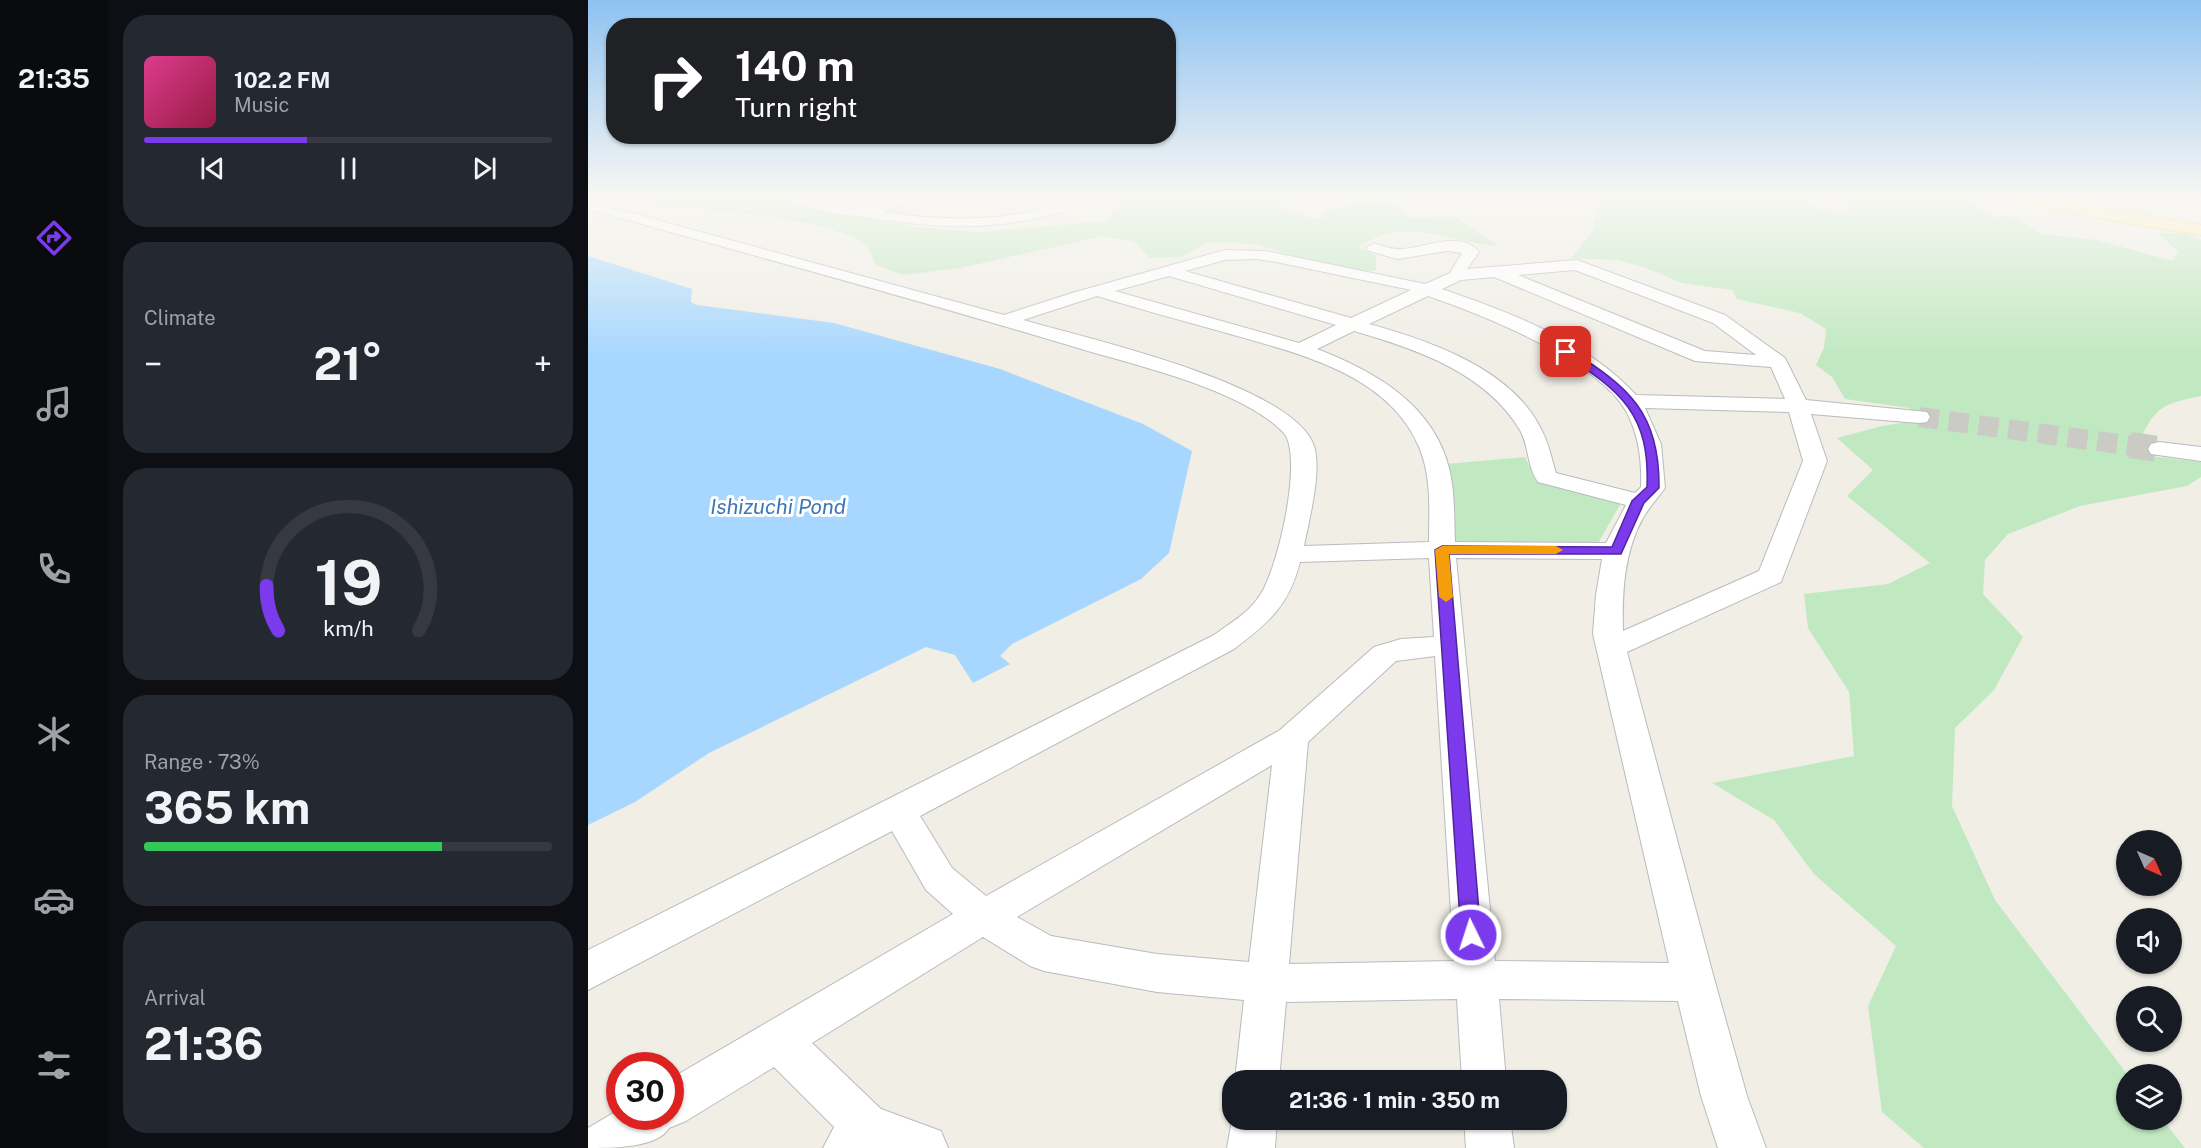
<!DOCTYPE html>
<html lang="en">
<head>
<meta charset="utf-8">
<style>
  :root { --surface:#171b24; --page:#242831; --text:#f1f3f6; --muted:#9ea1a6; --line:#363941; --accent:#7c3aed }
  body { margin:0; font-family:"Public Sans",sans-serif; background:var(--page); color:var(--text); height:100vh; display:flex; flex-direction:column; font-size:22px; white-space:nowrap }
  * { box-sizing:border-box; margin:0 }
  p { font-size:20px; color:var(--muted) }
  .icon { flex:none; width:33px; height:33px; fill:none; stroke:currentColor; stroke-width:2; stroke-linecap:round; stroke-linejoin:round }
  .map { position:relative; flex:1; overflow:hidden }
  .side { display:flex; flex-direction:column; gap:15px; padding:15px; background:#0d0f14; width:480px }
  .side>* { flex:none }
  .banner { position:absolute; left:18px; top:18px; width:570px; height:126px; border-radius:24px; box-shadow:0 2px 4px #0004; background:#202124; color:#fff; overflow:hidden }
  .needle { width:39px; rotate:135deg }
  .controls { position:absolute; left:1528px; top:830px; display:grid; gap:12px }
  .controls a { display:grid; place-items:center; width:66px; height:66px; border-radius:50%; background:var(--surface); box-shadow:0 2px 4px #0004; font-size:30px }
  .speed { position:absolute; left:18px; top:1052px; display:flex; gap:12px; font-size:30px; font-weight:700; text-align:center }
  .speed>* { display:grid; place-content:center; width:78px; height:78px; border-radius:50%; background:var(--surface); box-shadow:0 2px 4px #0004; line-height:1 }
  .speed .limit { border:9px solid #d22; background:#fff; color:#111 }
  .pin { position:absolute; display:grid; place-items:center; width:51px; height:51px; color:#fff; margin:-26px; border-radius:12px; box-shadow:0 3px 9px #0006 }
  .me { position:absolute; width:66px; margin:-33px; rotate:356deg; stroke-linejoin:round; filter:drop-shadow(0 0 4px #0008) }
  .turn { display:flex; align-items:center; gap:21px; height:126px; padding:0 30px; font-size:27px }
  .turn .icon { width:78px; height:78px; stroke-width:2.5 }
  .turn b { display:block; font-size:42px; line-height:51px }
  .big { font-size:45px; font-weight:700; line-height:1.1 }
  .side .widget { flex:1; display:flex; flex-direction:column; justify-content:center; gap:9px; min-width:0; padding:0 21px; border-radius:24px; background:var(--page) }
  .side .dial { align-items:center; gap:0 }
  .dial svg { height:156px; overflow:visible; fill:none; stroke:var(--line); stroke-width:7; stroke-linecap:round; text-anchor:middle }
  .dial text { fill:var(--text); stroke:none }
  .song { display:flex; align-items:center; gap:18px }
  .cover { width:72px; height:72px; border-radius:9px; background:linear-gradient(135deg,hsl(330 70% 55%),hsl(340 70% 35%)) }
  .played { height:6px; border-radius:3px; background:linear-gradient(90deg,var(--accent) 40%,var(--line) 40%) }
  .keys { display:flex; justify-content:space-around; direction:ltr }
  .heat { display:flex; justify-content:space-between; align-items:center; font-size:33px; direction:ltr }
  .charge { height:9px; border-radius:4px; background:linear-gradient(90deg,#34c759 73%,var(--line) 0) }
  .trip { position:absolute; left:634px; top:1070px; width:345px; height:60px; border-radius:24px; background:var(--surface); box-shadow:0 2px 4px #0004; font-weight:700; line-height:60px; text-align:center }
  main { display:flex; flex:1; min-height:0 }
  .dock { display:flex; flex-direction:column; width:108px; justify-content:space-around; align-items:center; background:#090b0e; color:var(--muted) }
  .dock .icon { width:42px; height:42px }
  .dock .current { color:var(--accent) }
  .dock b { font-size:27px; color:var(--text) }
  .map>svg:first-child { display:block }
  .green { fill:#c1e9c1 }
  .water { fill:#a7d7ff }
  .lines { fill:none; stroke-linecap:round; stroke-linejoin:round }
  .minor-tunnel-far1 { stroke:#cbcbc6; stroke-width:20; stroke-dasharray:20 10; stroke-linecap:butt }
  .minor-tunnel { stroke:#cbcbc6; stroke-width:26; stroke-dasharray:26 13; stroke-linecap:butt }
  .minor-casing { stroke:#b8bbc0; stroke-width:2 }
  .major-casing { stroke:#f9ce55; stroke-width:2 }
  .minor { fill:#fff; fill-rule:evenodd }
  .major { fill:#fff3ac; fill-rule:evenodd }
  .route { fill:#7c3aed; stroke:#51269a; stroke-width:1.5 }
  .slow { fill:#f59e0b }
  .labels { text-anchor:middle; stroke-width:6; stroke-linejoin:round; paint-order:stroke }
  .water-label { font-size:21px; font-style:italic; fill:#3c77b8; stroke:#fff }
</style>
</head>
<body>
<main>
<nav class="dock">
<b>21:35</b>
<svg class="icon current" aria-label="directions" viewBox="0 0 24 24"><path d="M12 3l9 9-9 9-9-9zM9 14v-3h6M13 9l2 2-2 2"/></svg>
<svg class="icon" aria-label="music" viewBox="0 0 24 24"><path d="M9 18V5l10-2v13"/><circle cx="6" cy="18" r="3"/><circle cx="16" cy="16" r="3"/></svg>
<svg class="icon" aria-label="phone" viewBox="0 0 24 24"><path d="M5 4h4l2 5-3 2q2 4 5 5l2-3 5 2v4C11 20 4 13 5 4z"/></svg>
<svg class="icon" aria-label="climate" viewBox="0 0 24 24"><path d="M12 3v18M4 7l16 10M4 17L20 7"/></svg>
<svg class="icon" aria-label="car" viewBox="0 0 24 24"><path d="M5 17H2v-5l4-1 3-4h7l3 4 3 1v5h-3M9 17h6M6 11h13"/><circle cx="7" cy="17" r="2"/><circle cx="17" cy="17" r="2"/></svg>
<svg class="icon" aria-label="filters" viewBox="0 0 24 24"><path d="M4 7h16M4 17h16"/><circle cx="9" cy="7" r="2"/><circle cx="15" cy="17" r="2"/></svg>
</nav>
<section class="side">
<div class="widget">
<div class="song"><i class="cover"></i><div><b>102.2 FM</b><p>Music</p></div></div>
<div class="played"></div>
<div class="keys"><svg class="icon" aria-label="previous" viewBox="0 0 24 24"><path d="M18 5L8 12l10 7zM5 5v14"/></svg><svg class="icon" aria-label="pause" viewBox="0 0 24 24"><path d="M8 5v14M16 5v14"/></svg><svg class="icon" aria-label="next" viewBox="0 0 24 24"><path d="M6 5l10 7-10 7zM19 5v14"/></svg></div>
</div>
<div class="widget"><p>Climate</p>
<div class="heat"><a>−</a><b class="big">21°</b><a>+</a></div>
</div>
<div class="widget dial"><svg viewBox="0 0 100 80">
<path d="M14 69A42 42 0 1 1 86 69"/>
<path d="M14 69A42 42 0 0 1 8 46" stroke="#7c3aed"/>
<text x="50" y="56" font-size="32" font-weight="700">19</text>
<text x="50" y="72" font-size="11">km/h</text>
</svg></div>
<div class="widget"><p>Range · 73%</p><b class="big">365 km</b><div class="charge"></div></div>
<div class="widget"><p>Arrival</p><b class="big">21:36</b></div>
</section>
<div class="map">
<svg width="1613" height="1148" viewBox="0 0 1613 1148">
  <rect width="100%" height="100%" fill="#f0eee5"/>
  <path class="green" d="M 69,196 L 196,196 L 204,205 L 329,227 L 389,232 L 519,221 L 535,196 L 681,196 L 689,199 L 704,213 L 730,219 C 751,198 780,202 807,204 L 822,218 L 866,216 L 911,246 C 861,243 817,215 770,247 L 788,256 L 788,271 L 749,269 L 668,244 L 621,242 L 593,257 L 562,258 L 546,242 L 515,236 L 372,268 L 315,275 L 288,265 C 285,260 284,252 280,248 C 255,218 110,210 67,204 Z
    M 1011,196 L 1203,196 L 1235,209 L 1259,213 L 1259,196 L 1370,196 L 1408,217 L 1421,214 L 1455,234 L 1509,240 L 1585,261 L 1590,251 L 1569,233 L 1597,233 L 1613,240 L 1613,396 C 1574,404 1568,406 1550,443 L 1562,456 L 1613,462 L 1613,477 L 1599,486 L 1492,506 L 1420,534 L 1397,560 L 1395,594 L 1435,637 L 1406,690 L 1367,728 L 1364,806 L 1407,900 L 1539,1074 L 1539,1119 L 1574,1119 L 1597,1148 L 1336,1148 L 1294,1112 L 1280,1006 L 1308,946 L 1226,874 L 1186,820 L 1124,783 L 1266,756 L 1261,692 L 1220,628 L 1216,594 L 1300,584 L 1342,563 L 1259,496 L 1285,470 L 1249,438 L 1294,426 L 1333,420 L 1321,408 L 1257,399 L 1244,377 L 1228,365 L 1236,348 L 1238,329 L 1212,313 L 1149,299 L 1144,290 L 1094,283 L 1058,268 L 1030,260 L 983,258 L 1005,231 Z
    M 937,457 L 949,482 L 1033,503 L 1009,545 L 863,545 L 858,464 Z"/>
  <path class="water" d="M 0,256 L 104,289 L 103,302 L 109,305 L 246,323 L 412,369 L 555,424 L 604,451 L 581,553 L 553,579 L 424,644 L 412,656 L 422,664 L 385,683 L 367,655 L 338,647 L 121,753 L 47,802 L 0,825 Z"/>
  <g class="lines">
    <path class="minor-tunnel-far1" d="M 1331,417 L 1553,447"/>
    <path class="minor-tunnel" d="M 1542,445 L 1571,449"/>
    <g class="minor-casing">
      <path id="minor" d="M 208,196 L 224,196 L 240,203 L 277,209 L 310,196 L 330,196 L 296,212 C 342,219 388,222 434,213 C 461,209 484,196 511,196 C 502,204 484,209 473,212 C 404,232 347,228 277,217 C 255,214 224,214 208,196 Z
        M 914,196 L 977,196 L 970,200 L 921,200 Z
        M 0,201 L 416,315 L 484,293 L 637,250 L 678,251 L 837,284 L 862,273 L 874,253 L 859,251 L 810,259 L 781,251 L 778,248 L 786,243 C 795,246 804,250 814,249 C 837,248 873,229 891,252 L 879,269 L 989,260 L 1137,315 L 1197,358 L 1218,400 L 1339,412 L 1342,417 L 1339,422 L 1331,423 L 1223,414 L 1239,461 L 1193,582 L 1039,652 L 1127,982 L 1159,1096 L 1178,1148 L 1130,1148 L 1113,1096 L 1090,1001 L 911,999 L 918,1080 L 874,1080 L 869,999 L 698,1002 L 691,1080 L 647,1080 L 656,1000 L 569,992 L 456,971 L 442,966 L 395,937 L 224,1043 L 293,1109 L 353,1131 L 360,1148 L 235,1148 L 246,1127 L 186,1067 L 98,1121 L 81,1128 C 70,1148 23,1148 0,1148 L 0,1128 L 32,1109 L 32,1116 L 82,1116 L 82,1079 L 365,914 L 338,890 L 304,831 L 0,990 L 0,950 L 626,635 C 641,624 659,614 670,598 C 689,575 717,454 695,432 C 651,388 549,366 490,348 C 327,299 163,255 0,209 ZM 668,259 L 688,262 L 823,290 L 763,318 L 597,271 L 637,260 ZM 987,270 L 1125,323 L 1168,355 L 1117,351 L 930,275 ZM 581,276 L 748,325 L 711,343 L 527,291 ZM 906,277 L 1107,361 L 1183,367 L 1197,399 L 1048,395 C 999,341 921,312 854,289 L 873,280 ZM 509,296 C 548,308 588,319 628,330 C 699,351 799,370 831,447 C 844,477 841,511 841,542 L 716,546 C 721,520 734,472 726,446 C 705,384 497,338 435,320 ZM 840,296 C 895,315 1009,360 1038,411 C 1051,435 1054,461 1053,487 L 1047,493 L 968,473 C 964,460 961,445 955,433 C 927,370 843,341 781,324 ZM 766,331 C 828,349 897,372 932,430 C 941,446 939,467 950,482 L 1038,505 L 1018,543 L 867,542 C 866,518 867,492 861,468 C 845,404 786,371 729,349 ZM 1057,408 L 1201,412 L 1215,461 L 1171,571 L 1035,631 C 1034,593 1036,552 1055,518 C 1061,507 1070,498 1077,488 L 1073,444 ZM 841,558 L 846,637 L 813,639 L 786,647 L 692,730 L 398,896 L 364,868 L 332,816 L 646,649 C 681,622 701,606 712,562 ZM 868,558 L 1014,559 L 1008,595 L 1005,634 L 1081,963 L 907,961 ZM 847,656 L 866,961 L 701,964 L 720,742 L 808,661 ZM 684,765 L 661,962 L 569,954 L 463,936 L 429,917 Z
        M 1571,442 L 1613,447 L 1613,461 L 1563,454 L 1560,449 L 1563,444 Z
        M 645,1114 L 645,1119 L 689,1119 L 687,1148 L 639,1148 Z
        M 876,1119 L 922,1119 L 926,1148 L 878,1148 Z"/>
    </g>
    <g class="major-casing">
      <path id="major" d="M 1421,196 L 1452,196 L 1613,225 L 1613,235 L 1484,214 L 1423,200 Z"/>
    </g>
    <use href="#minor" class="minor"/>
    <use href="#major" class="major"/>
  </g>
  <linearGradient id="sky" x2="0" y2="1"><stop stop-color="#8ec2f1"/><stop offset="0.55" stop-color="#f8f7f3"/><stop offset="1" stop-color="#f8f7f3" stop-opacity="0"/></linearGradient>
  <rect width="1613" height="357" fill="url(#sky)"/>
  <path class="route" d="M 975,350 L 982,350 C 1041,387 1072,413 1071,488 L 1056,503 L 1033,554 L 861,554 L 893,935 L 890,942 L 883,944 L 876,942 L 873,935 L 847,550 L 854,546 L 1024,547 L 1044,501 L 1059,487 C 1062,414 1033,391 975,354 Z"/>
  <path class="slow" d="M 854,546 L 968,546 L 975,550 L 968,554 L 861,554 L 865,597 L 858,602 L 851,597 L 847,550 Z"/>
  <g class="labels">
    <g class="water-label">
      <text x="190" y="514">Ishizuchi Pond</text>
    </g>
  </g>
</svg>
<div class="controls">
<a><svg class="needle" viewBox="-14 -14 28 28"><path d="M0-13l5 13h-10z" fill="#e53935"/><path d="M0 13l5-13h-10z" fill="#9ea1a6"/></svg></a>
<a><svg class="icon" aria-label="sound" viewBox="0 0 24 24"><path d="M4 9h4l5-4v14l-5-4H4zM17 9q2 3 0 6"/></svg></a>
<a><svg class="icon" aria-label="search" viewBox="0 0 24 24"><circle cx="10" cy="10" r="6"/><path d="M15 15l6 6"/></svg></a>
<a><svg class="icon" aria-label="layers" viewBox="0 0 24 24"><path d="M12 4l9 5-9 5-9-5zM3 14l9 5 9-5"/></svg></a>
</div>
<div class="speed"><div class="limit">30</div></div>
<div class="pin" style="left:978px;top:352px;background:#d93025"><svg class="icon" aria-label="arrive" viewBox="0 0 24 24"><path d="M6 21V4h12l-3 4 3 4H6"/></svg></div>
<svg class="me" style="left:883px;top:935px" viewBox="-20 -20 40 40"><circle r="17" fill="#7c3aed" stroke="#fff" stroke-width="3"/><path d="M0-11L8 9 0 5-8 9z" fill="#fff"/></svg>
<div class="trip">21:36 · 1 min · 350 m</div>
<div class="banner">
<div class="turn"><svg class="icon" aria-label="right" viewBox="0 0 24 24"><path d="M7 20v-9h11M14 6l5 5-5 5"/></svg><div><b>140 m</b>Turn right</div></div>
</div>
</div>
</main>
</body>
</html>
